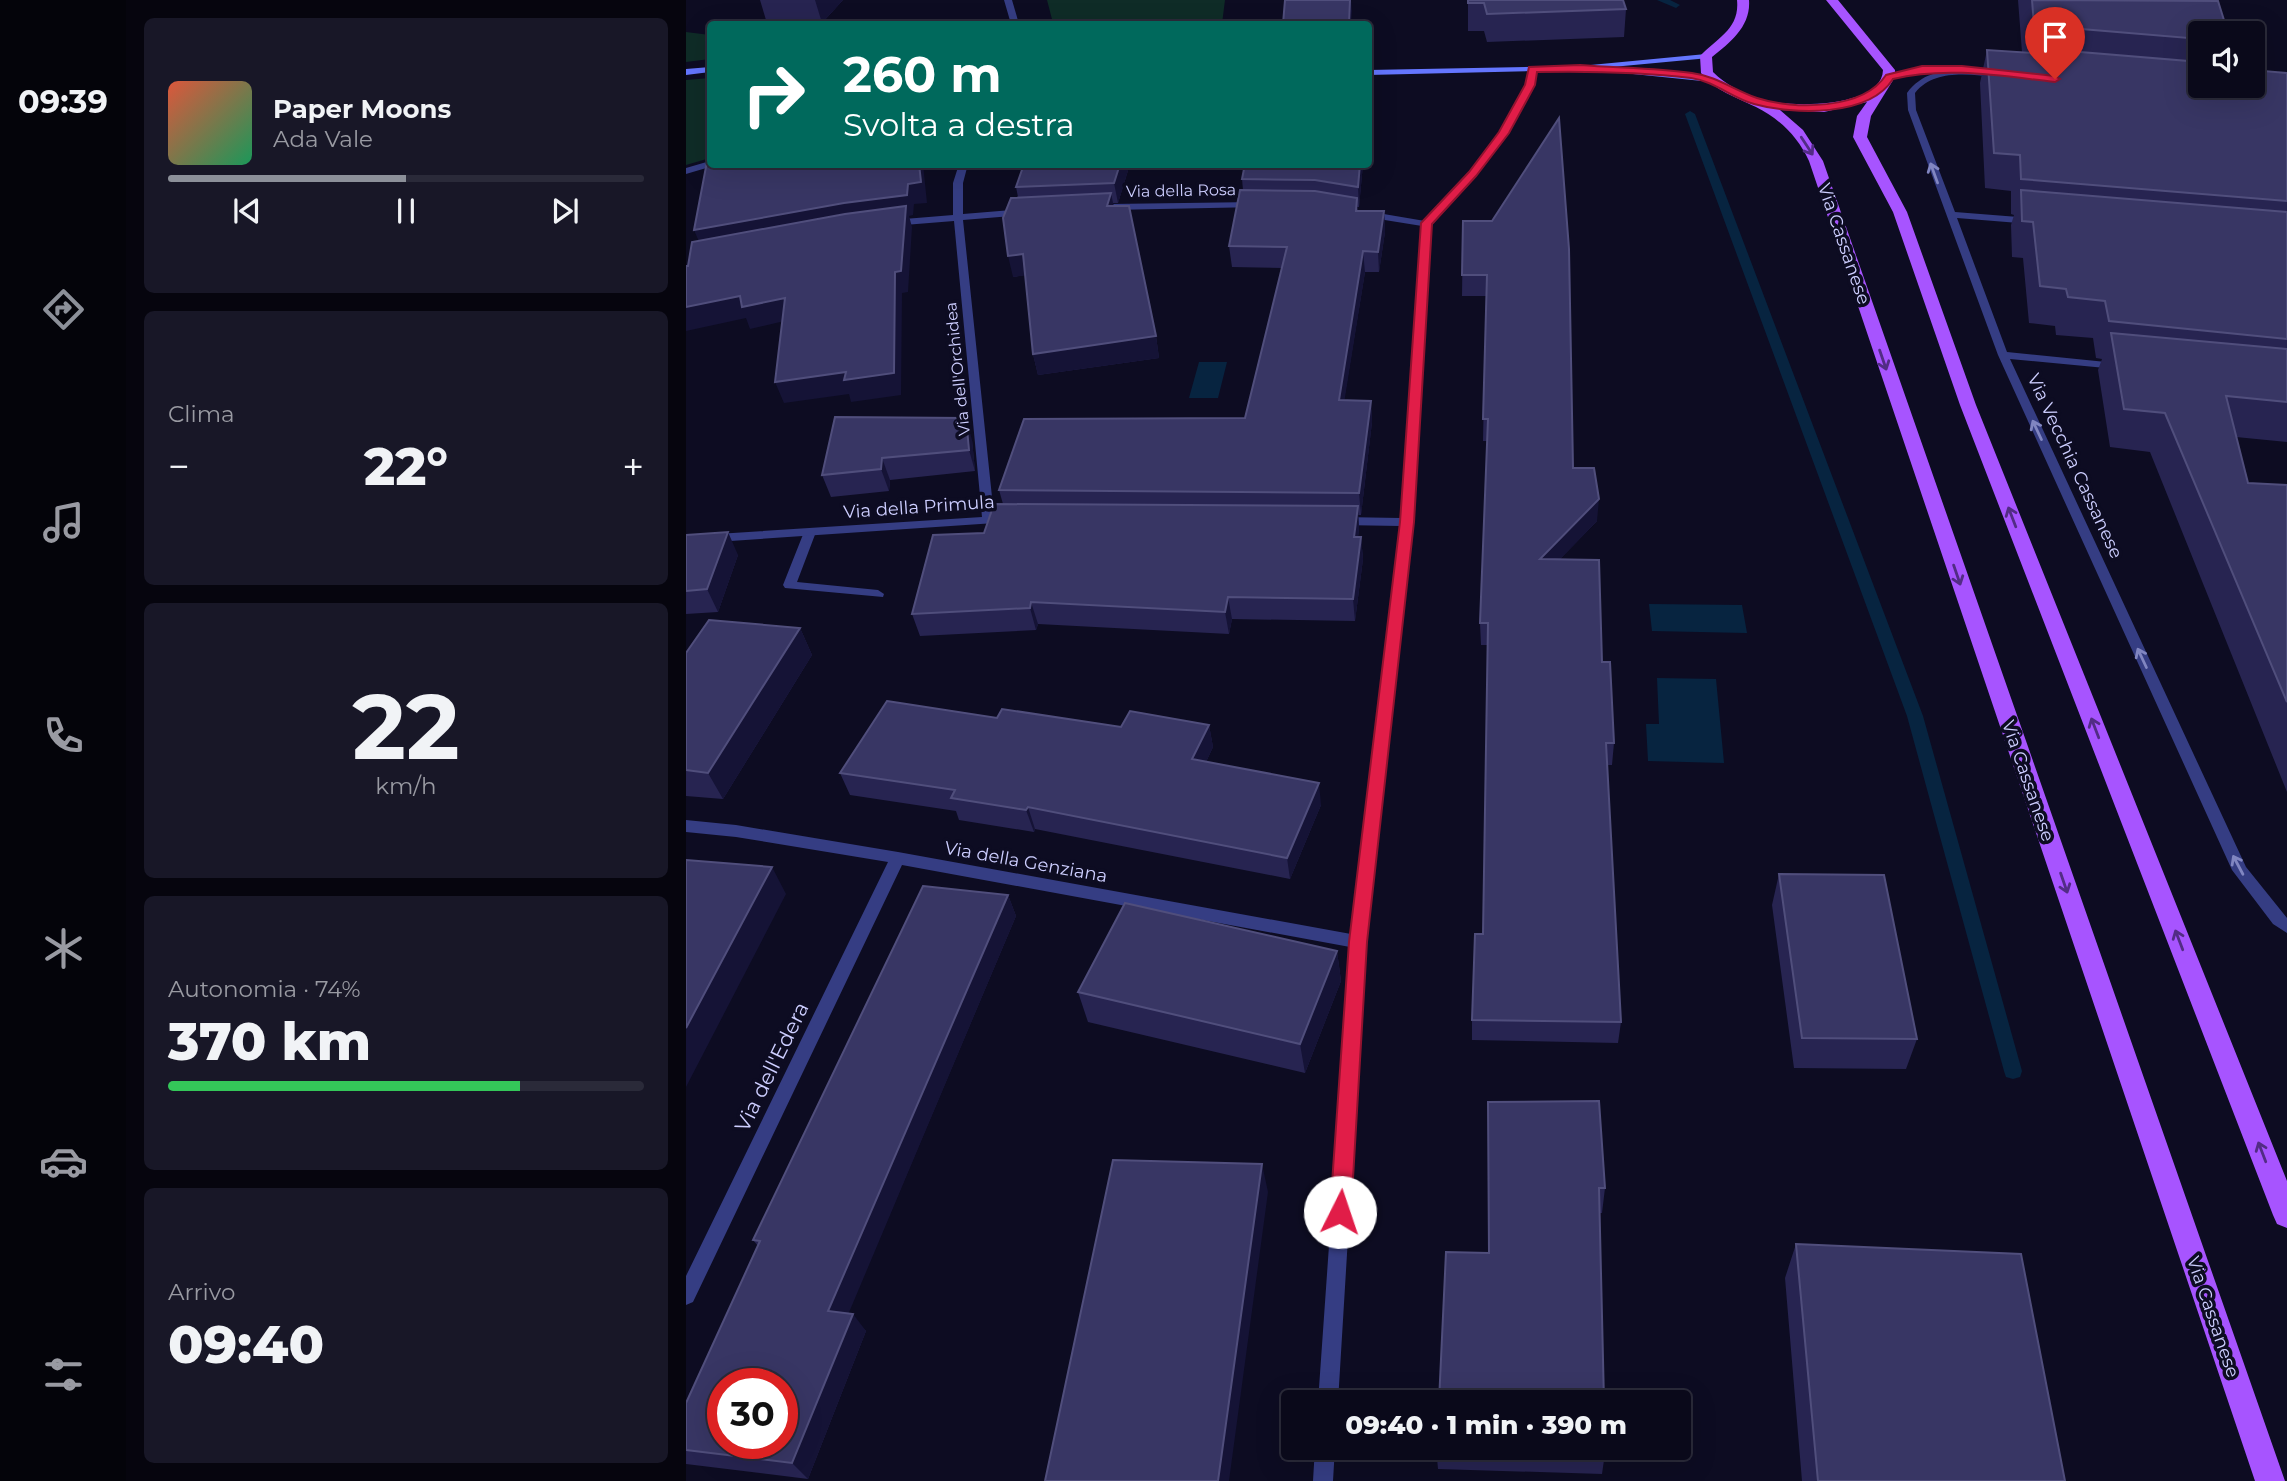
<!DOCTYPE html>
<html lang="it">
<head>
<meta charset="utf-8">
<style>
  :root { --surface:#0a091a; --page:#181727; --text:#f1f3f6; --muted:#999aa2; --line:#2a2a39; --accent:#8c9099 }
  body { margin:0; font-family:Montserrat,sans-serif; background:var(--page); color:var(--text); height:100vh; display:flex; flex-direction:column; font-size:26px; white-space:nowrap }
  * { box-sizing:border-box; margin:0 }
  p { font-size:23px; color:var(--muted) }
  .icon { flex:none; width:38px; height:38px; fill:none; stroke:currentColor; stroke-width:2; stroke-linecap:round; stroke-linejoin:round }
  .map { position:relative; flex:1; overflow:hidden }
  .side { display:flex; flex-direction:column; gap:18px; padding:18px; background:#06050e; width:560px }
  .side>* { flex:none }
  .top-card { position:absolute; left:21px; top:21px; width:665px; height:147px; border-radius:7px; box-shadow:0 7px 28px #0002,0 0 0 2px var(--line); background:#00695c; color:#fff; overflow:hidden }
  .tools { position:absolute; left:1502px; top:21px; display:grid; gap:14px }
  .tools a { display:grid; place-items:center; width:77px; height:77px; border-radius:7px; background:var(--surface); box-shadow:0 7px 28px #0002,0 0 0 2px var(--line); font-size:35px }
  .speed { position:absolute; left:21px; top:1368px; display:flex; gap:14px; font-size:35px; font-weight:700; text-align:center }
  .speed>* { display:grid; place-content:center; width:91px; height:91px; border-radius:50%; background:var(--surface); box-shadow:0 7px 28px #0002,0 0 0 2px var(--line); line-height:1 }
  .speed .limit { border:10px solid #d22; background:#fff; color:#111 }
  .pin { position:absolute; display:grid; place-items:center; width:60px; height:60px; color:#fff; margin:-72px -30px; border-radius:50% 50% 50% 0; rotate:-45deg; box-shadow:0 0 7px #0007 }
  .pin .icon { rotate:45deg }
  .me { position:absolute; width:77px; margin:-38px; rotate:4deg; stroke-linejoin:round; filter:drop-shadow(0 0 5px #0008) }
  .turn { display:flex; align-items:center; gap:24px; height:147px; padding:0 21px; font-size:32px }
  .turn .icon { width:91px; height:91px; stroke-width:2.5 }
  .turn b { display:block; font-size:49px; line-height:60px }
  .big { font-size:52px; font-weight:800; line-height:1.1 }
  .side .tile { flex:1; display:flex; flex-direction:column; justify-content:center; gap:10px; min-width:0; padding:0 24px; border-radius:10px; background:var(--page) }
  .side .dial { align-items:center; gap:0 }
  .dial b { font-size:91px; line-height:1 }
  .song { display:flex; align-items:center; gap:21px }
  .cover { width:84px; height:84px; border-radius:10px; background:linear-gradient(135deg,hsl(10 70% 55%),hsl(150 70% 35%)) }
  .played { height:7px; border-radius:4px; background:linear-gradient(90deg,var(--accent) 50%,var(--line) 50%) }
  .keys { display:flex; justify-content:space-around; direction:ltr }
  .heat { display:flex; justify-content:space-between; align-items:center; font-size:38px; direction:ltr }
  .charge { height:10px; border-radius:5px; background:linear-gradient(90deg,#34c759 74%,var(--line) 0) }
  .trip { position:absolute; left:595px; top:1390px; width:410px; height:70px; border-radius:7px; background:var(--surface); box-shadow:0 7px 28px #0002,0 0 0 2px var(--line); font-weight:800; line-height:70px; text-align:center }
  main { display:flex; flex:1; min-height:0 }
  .tab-bar { display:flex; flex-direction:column; width:126px; justify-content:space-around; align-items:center; background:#04040a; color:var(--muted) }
  .tab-bar .icon { width:49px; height:49px }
  .tab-bar .on { color:var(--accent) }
  .tab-bar b { font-size:32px; color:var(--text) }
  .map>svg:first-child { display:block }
  .green { fill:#0f2c27 }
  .water { fill:#072440 }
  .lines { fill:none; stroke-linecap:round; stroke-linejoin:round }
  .stream { fill:#072440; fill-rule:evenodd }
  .lane { fill:#353d83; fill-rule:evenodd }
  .street { fill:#353d83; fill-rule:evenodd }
  .secondary { fill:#6476ff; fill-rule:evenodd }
  .primary { fill:#a754ff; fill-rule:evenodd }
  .wall { fill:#272451 }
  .shaded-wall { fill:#151336 }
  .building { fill:#383664; stroke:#504e7c; stroke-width:2; fill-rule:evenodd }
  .oneway { stroke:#522c85 }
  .oneway2 { stroke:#8186c1 }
  .route { fill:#e11d48; stroke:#92132f; stroke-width:2 }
  .labels { text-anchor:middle; stroke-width:7; stroke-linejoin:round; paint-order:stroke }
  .far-street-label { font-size:16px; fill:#cdceff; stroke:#0d0c22 }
  .street-label { font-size:18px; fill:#cdceff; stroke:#0d0c22 }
  .near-street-label { font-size:21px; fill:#cdceff; stroke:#0d0c22 }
</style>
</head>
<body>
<main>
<nav class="tab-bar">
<b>09:39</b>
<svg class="icon on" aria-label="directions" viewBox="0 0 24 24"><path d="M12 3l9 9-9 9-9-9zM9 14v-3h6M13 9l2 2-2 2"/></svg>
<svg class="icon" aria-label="music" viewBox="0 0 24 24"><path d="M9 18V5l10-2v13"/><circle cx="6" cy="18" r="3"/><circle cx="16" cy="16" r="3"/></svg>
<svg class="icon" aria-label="phone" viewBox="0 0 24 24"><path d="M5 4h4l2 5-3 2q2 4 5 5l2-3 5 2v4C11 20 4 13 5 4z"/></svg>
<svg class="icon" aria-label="climate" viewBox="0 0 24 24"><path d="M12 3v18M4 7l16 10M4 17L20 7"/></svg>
<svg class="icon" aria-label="car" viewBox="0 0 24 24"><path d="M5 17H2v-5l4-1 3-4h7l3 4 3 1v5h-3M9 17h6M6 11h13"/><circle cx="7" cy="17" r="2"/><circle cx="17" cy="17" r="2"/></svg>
<svg class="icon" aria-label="filters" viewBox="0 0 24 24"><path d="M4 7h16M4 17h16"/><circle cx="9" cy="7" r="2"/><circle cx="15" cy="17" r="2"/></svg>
</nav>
<section class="side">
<div class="tile">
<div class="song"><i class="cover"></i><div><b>Paper Moons</b><p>Ada Vale</p></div></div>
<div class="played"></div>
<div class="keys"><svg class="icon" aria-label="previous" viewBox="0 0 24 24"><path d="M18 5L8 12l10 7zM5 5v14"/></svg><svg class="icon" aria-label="pause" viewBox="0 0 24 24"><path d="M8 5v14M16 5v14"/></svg><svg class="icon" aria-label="next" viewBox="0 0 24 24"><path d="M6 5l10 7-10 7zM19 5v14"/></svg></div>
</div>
<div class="tile"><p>Clima</p>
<div class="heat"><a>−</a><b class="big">22°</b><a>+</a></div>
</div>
<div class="tile dial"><b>22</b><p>km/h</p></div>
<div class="tile"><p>Autonomia · 74%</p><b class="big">370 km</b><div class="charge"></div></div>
<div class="tile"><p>Arrivo</p><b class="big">09:40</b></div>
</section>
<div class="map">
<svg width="1601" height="1481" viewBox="0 0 1601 1481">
  <rect width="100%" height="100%" fill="#0d0c22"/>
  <path class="green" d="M 361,0 L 539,0 L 536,24 L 365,24 L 367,23 Z
    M 0,32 L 24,35 L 24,59 L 0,62 Z
    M 24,78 L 24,158 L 0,165 L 0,80 Z"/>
  <path class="water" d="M 513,362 L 541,362 L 532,398 L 503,398 Z
    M 963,604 L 1056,605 L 1061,633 L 966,631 Z
    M 971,678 L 1030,679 L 1038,763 L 962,761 L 960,724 L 973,724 Z"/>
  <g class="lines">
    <path class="stream" d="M 971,0 L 984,0 L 994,5 L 990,8 Z
      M 1004,111 L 1009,114 L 1237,716 L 1336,1071 L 1334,1077 L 1327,1079 L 1320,1077 L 1318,1071 L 1221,716 L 999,114 Z"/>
    <path class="lane" d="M 124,528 L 130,532 L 111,582 L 192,590 L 198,594 L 197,597 L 99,588 L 97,585 L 118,532 Z"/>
    <path class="street" d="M 318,0 L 326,0 L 333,24 L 325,24 Z
      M 1257,66 L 1261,68 L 1260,70 L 1235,71 L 1203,80 L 1199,77 L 1235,67 Z
      M 843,67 L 850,69 L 848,85 L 822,133 L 790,176 L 746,225 L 727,522 L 680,942 L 652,1402 L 632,1402 L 664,947 L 216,865 L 7,1302 L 0,1305 L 0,1276 L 202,862 L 50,837 L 0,832 L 0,820 L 50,825 L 212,852 L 665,934 L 714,526 L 655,525 L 649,521 L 655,517 L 715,518 L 736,226 L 680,217 L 675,214 L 680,211 L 739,221 L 784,172 L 814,132 L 840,85 Z
      M 1277,70 L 1312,71 L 1316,74 L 1312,77 C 1284,75 1249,68 1229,93 L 1230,110 L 1269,212 L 1345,218 L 1350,221 L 1345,224 L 1271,218 L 1321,352 L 1430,363 L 1435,366 L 1430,369 L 1324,359 L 1560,867 L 1601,918 L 1601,933 L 1587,924 L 1546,870 L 1312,355 L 1222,110 L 1221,93 C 1235,74 1254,70 1277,70 Z
      M 24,161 L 27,166 L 0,174 L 0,168 Z
      M 273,164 L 282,164 L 277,183 L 277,214 L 339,209 L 344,212 L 339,215 L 277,220 L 308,516 L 324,516 L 326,519 L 324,522 L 0,544 L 0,536 L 296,517 L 268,221 L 206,226 L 201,223 L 206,220 L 267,215 L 267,183 Z
      M 570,202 L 575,205 L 573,207 L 425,210 L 420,207 L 425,204 Z
      M 629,1447 L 649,1447 L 647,1481 L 627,1481 Z"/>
    <path class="secondary" d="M 1020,54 L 1024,56 L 1023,58 L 894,70 L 682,75 L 682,70 L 894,66 Z
      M 24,67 L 24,72 L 0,75 L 0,69 Z
      M 940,68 L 1026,76 L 1030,79 L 1026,82 L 937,73 L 936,71 Z"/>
    <path class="primary" d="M 1051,0 L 1063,0 C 1065,26 1045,42 1026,57 L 1027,72 C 1040,85 1058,94 1075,99 C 1100,108 1196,109 1197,70 L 1140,0 L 1152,0 L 1209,70 L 1209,77 L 1185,116 L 1181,137 L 1221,212 L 1290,405 L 1601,1181 L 1601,1228 L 1591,1224 L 1587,1215 L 1274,405 L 1207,212 L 1167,137 L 1171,116 L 1181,102 L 1138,112 L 1094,110 L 1117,130 L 1137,161 L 1599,1481 L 1569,1481 L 1123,161 C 1112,137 1094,119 1070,107 C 1050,97 1029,91 1015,73 L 1014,56 C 1031,38 1054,29 1051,0 Z"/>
  </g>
  <path class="wall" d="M 74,0 L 157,0 L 136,23 L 80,20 Z
    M 782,0 L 940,9 L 938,37 L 801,42 L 798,31 L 782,31 Z
    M 1332,0 L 1524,0 L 1514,33 L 1514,86 L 1601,73 L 1601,442 L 1550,437 L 1562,483 L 1601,485 L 1601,792 L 1464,452 L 1424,447 L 1412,370 L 1416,359 L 1410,358 L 1407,338 L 1370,335 L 1369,326 L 1343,323 L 1337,258 L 1326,257 L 1325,225 L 1328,215 L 1325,214 L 1325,191 L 1299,188 L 1294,83 L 1301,50 L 1336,52 Z
    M 444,164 L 432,203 L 427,203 L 470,336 L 473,358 L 352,375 L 347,354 L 339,275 L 327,277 L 332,197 L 330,187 Z
    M 677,164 L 673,207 L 671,207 L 672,211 L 698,211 L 699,232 L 693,272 L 679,272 L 658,400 L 685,401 L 686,422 L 675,515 L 672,515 L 673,528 L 672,537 L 675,537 L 677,559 L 669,621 L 546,619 L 543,634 L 352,624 L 350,630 L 234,636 L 226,614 L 298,533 L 317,504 L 313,490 L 559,418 L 596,268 L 546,267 L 543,246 L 557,190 L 556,179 Z
    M 777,221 L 911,521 L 874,559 L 916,662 L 928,743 L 926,765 L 921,765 L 935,1022 L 932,1043 L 786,1040 L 786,1020 L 797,934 L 802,645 L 795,645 L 794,623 L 801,441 L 797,441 L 800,296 L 776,296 Z
    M 149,417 L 286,440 L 289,471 L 204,480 L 203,491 L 145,497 L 136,475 Z
    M 0,535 L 52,555 L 32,612 L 0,614 Z
    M 114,628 L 126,655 L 37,799 L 0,796 L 0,653 Z
    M 311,718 L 435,727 L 523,725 L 527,747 L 520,762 L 635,805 L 604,879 L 349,829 L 348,832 L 273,820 L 270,811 L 164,795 L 154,773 Z
    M 1093,874 L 1231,1039 L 1220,1069 L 1108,1068 L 1086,905 Z
    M 322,895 L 330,916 L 162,1313 L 180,1331 L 122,1479 L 0,1464 L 0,1403 L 72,1246 L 67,1240 Z
    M 651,951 L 655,981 L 619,1073 L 402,1022 L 392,992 Z
    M 802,1102 L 919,1188 L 916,1213 L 914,1213 Z
    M 1110,1244 L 1379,1481 L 1116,1481 L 1099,1278 Z
    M 750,1447 L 919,1453 L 916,1474 L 752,1469 Z"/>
  <path class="shaded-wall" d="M 129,0 L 157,0 L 136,23 Z
    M 664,0 L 665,0 L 666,11 L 665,24 L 663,24 Z
    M 233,164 L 237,164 L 241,203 L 228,204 L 227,215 L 223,216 L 226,227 L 222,292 L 216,293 L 215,395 L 165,402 L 163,394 L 98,403 L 89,382 L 209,272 L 17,251 L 8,230 L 222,184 Z
    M 434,164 L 444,164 L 432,203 L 428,183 Z
    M 674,164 L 677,164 L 673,207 L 672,187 Z
    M 425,193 L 429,213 L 421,206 Z
    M 698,211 L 699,232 L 693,272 L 692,252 Z
    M 677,251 L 679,272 L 655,422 L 653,400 Z
    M 337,254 L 342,275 L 327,277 L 322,256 Z
    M 54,296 L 99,298 L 107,319 L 64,329 L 60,318 L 0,331 L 0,307 Z
    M 470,336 L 473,358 L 352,375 L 347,354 Z
    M 685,401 L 686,422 L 675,515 L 673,493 Z
    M 280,418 L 286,440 L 289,471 L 283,450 Z
    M 196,458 L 204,480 L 203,491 L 195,469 Z
    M 913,499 L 911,521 L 853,581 L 854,559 Z
    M 672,506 L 673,528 L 670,559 L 668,537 Z
    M 42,532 L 52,555 L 32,612 L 21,589 Z
    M 675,537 L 677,559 L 669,621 L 667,599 Z
    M 542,597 L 546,619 L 543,634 L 539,612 Z
    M 345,602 L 352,624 L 350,630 L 344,608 Z
    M 114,628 L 126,655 L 37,799 L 22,773 Z
    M 523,725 L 527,747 L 511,781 L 506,759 Z
    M 633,783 L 635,805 L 604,879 L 601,858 Z
    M 342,807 L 349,829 L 348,832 L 340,810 Z
    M 86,867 L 100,894 L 0,1087 L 0,1028 Z
    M 322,895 L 330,916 L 156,1329 L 142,1311 Z
    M 651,951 L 655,981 L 619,1073 L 614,1044 Z
    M 576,1164 L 582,1192 L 543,1481 L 532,1481 Z
    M 167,1314 L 180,1331 L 122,1479 L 106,1463 Z"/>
  <path class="building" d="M 599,0 L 664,0 L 663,24 L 597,24 Z
    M 782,0 L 937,0 L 940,9 L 801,14 L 798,3 L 782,3 Z
    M 1346,0 L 1532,1 L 1542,33 L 1514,33 L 1514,39 L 1348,25 Z
    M 1346,48 L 1514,62 L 1514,86 L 1566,86 L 1566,70 L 1601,73 L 1601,201 L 1335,179 L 1334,155 L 1308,153 L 1301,50 L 1346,53 Z
    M 873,118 L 883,249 L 887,468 L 908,468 L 913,499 L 854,559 L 913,560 L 916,662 L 924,662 L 928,743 L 920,743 L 935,1022 L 786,1020 L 789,934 L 797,934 L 802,623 L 794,623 L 802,419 L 797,419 L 801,275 L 776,275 L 777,221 L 806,221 Z
    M 23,151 L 24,151 L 24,164 L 233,164 L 235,182 L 222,184 L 221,195 L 158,203 L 8,230 Z
    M 338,164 L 434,164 L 428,183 L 330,187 Z
    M 559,164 L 674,164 L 672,187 L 629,180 L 556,179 Z
    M 554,190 L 629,191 L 671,198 L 670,211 L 698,211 L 692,252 L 677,251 L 653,400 L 685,401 L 673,493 L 313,490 L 338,419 L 559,418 L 601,247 L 543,246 Z
    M 1335,190 L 1601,212 L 1601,339 L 1423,321 L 1419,301 L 1382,297 L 1380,289 L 1354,286 L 1347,222 L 1336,221 Z
    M 425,193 L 421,206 L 443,206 L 470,336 L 347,354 L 337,254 L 322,256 L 317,218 L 325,198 Z
    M 220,206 L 215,271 L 209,272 L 208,373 L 158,380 L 160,372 L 89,382 L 99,298 L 56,307 L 54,296 L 0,307 L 0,266 L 2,266 L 6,242 L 159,214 Z
    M 1425,333 L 1601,349 L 1601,402 L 1540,396 L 1562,483 L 1601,485 L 1601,702 L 1479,413 L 1438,409 Z
    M 149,417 L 280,418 L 283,450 L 196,458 L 195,469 L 136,475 Z
    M 308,504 L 672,506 L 668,537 L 675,537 L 667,599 L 542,597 L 539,612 L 345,602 L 344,608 L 226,614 L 247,535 L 298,533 Z
    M 42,532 L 21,589 L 0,591 L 0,535 Z
    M 23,620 L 114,628 L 22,773 L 0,770 L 0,653 Z
    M 201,701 L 311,718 L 316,709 L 435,727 L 444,711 L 523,725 L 506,759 L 633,783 L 601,858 L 342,807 L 340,810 L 265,798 L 269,790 L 154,773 Z
    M 0,860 L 86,867 L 0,1028 Z
    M 1093,874 L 1198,875 L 1231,1039 L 1116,1038 Z
    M 237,886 L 322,895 L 142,1311 L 167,1314 L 106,1463 L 0,1450 L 0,1403 L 74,1241 L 67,1240 ZM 37,1384 L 96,1384 L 96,1444 L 37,1444 Z
    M 439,903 L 651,951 L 614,1044 L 392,992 Z
    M 913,1101 L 919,1188 L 913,1188 L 918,1402 L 753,1402 L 760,1252 L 803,1253 L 802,1102 Z
    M 427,1160 L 576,1164 L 532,1481 L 359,1481 Z
    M 1110,1244 L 1335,1254 L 1379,1481 L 1132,1481 Z
    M 750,1447 L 919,1447 L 919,1453 L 750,1448 Z"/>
  <defs><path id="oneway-shaft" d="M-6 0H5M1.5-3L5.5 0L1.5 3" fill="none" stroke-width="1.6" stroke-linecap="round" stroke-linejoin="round" transform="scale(1.75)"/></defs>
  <g class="oneway">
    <use href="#oneway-shaft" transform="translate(1121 146) rotate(57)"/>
    <use href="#oneway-shaft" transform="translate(1197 360) rotate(71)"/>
    <use href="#oneway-shaft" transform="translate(1326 517) rotate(-111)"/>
    <use href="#oneway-shaft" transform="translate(1271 575) rotate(71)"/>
    <use href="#oneway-shaft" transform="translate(1409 728) rotate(-111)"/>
    <use href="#oneway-shaft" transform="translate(1378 883) rotate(71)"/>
    <use href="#oneway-shaft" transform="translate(1493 940) rotate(-111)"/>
    <use href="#oneway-shaft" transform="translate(1576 1152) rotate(-111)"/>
  </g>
  <g class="oneway2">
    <use href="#oneway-shaft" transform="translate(1248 173) rotate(-110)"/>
    <use href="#oneway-shaft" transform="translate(1351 430) rotate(-115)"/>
    <use href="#oneway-shaft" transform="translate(1456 658) rotate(-115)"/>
    <use href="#oneway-shaft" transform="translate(1552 865) rotate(-118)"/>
  </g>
  <path class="route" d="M 894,65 C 931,68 969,68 1006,73 C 1030,76 1048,90 1071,98 C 1108,110 1177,110 1200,75 L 1236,66 L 1276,66 L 1369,76 L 1374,79 L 1369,82 C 1315,76 1261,66 1207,79 C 1183,117 1108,115 1068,104 C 1046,98 1028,81 1005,78 C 954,72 901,71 851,72 L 849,85 L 823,133 L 790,176 L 746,224 L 728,522 L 681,942 L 665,1212 L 662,1219 L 654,1222 L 647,1219 L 644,1212 L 663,942 L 714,522 L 735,223 L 783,172 L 813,132 L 839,85 L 843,67 Z"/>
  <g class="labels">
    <g class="far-street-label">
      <text transform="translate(495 190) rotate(-1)" y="6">Via della Rosa</text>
      <text transform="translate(271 369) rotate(-96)" y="6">Via dell'Orchidea</text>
    </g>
    <g class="street-label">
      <text transform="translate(1158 244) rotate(71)" y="6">Via Cassanese</text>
      <text transform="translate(1389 466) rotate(65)" y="6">Via Vecchia Cassanese</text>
      <text transform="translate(233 507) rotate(-4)" y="6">Via della Primula</text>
      <text transform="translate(1342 781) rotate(71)" y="6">Via Cassanese</text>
      <text transform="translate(340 862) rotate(10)" y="6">Via della Genziana</text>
      <text transform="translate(1527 1317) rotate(71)" y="6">Via Cassanese</text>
    </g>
    <g class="near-street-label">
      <text transform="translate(86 1067) rotate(-64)" y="7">Via dell'Edera</text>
    </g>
  </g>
</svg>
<div class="tools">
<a><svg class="icon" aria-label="sound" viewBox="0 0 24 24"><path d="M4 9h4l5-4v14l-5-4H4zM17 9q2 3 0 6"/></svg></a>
</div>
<div class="speed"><div class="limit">30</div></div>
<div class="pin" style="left:1369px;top:79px;background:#d93025"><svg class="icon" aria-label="arrive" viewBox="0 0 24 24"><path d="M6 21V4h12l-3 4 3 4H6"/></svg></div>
<svg class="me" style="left:654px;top:1212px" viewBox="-20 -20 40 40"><circle r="19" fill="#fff"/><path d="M0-13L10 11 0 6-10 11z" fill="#e11d48"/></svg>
<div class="trip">09:40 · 1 min · 390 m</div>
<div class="top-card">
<div class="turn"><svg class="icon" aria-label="right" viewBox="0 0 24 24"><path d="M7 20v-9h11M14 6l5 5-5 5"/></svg><div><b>260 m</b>Svolta a destra</div></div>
</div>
</div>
</main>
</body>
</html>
